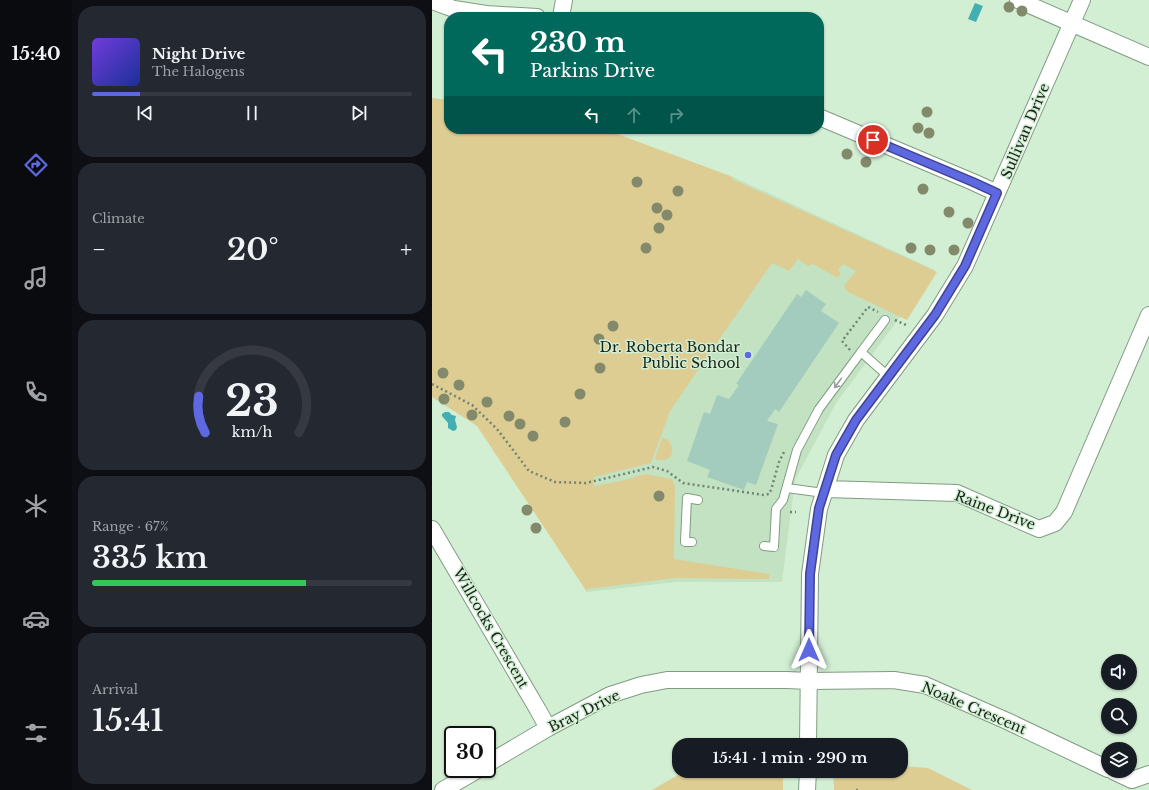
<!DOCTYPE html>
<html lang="en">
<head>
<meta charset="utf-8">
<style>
  :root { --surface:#171b24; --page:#242831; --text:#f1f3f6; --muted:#9ea1a6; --line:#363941; --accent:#5e69e1 }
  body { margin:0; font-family:"Libre Baskerville",serif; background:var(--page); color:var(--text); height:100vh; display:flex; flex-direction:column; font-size:15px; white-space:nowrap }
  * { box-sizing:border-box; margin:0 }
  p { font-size:13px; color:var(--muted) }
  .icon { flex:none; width:22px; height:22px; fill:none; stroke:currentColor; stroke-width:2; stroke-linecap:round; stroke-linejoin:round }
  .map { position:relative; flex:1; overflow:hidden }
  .details { display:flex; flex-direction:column; gap:6px; padding:6px; background:#0d0f14; width:360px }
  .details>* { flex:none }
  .guide { position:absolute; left:12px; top:12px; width:380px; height:122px; border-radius:16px; box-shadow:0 1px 3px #0004; background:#00695c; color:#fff; overflow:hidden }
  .fabs { position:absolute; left:669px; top:654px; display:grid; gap:8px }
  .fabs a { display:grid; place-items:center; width:36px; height:36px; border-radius:50%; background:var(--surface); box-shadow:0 1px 3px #0004; font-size:20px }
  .speed { position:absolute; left:12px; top:726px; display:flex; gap:8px; font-size:20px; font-weight:700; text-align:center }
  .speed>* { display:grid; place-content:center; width:52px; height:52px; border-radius:50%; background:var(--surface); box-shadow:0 1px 3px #0004; line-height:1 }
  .speed .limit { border:2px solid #111; border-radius:6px; background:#fff; color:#111 }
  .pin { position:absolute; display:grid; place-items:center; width:34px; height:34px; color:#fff; margin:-17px; border:2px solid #fff; border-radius:50%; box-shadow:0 1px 4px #0007 }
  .me { position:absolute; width:44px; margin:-22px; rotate:0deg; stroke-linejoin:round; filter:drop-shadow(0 0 3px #0008) }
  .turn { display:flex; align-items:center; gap:14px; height:84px; padding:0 20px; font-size:18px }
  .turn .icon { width:52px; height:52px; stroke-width:2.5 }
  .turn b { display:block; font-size:28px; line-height:34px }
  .lanes { display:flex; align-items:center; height:38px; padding:0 20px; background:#0003; justify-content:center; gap:20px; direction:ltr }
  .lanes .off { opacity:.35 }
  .big { font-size:30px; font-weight:600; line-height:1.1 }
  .details .widget { flex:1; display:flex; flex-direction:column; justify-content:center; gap:6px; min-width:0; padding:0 14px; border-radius:16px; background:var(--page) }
  .details .dial { align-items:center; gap:0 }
  .dial svg { height:104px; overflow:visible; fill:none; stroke:var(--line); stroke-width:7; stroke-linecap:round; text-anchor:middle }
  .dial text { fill:var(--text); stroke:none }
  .song { display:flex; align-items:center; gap:12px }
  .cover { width:48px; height:48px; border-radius:6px; background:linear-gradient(135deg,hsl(260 70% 55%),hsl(230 70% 35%)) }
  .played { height:4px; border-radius:2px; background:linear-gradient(90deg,var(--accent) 15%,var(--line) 15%) }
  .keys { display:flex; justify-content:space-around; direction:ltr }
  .heat { display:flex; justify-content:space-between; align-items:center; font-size:22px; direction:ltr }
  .charge { height:6px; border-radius:3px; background:linear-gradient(90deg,#34c759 67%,var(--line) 0) }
  .trip { position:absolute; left:240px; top:738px; width:236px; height:40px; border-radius:16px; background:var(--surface); box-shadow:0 1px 3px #0004; font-weight:600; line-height:40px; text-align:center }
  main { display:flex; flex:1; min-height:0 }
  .dock { display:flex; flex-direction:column; width:72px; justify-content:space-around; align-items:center; background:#090b0e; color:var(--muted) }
  .dock .icon { width:28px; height:28px }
  .dock .active { color:var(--accent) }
  .dock b { font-size:18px; color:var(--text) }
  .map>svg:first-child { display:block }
  .built { fill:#c2e2c2 }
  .green { fill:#decd93 }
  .water { fill:#44afb2 }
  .building { fill:#a4ccbe }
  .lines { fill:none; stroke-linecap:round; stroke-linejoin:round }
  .lane-casing { stroke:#829c83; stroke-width:10 }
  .street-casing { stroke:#829c83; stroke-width:18 }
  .path { stroke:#718472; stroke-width:2.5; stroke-dasharray:2 3; stroke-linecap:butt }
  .lane { stroke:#fff; stroke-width:8 }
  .street { stroke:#fff; stroke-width:16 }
  .tree { fill:#838a6c }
  .oneway { stroke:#979c98 }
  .route-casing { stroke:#3d4492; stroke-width:10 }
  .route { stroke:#5e69e1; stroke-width:7 }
  .poi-dot { fill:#5e69e1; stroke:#d2eed3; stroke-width:1.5 }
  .labels { text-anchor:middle; stroke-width:3; stroke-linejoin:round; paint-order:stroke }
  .street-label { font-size:14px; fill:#182319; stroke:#d2eed3 }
  .poi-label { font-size:14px; fill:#182319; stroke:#d2eed3; text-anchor:end }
</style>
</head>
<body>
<main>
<nav class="dock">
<b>15:40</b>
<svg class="icon active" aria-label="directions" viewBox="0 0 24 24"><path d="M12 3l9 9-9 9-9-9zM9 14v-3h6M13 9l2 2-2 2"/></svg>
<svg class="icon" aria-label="music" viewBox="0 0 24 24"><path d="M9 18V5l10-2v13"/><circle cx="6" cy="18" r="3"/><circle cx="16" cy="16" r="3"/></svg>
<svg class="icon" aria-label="phone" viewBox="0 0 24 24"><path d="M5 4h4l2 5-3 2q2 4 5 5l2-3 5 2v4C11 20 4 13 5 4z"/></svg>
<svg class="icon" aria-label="climate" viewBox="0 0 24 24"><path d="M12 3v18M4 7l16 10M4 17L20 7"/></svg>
<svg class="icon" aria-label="car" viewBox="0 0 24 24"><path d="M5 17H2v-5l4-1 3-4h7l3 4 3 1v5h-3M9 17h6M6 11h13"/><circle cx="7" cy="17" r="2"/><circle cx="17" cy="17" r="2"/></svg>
<svg class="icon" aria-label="filters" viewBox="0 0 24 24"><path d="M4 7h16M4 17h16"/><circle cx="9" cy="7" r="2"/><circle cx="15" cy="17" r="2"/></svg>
</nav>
<section class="details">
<div class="widget">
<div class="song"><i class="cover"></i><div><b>Night Drive</b><p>The Halogens</p></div></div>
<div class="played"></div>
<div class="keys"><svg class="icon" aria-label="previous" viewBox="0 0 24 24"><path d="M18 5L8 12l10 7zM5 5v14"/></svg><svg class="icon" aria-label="pause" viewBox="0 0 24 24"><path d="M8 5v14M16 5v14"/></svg><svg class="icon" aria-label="next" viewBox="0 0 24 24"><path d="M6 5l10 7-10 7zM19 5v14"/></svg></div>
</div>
<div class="widget"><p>Climate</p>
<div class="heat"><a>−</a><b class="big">20°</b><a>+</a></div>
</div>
<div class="widget dial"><svg viewBox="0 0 100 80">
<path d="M14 69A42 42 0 1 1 86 69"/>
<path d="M14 69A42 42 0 0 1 9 41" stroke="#5e69e1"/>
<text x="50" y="56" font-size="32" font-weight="700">23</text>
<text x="50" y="72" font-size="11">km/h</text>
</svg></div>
<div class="widget"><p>Range · 67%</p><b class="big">335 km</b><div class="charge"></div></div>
<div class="widget"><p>Arrival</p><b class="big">15:41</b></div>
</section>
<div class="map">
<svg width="717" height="790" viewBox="0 0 717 790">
  <rect width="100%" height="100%" fill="#d2eed3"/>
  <path class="built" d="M 301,177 L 503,270 L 404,403 L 363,480 L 350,582 L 244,582 L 155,592 L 167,405 L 235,269 Z"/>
  <path class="green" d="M 0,98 L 17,100 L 17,129 L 172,129 L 301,177 L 300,179 L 505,272 L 475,320 L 416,292 L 412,286 L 424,271 L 411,264 L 406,270 L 409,273 L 406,278 L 381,264 L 376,266 L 366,259 L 357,271 L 340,263 L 238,411 L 219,463 L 162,477 L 162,486 L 193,480 L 213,474 L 240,479 L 243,486 L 242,559 L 337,574 L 337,579 L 243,578 L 155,589 L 155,592 L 45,426 L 0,397 Z
    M 230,438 L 236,440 C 246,452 238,464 223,459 Z
    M 469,766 L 496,768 L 540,790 L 402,790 L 401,771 L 469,771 Z
    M 253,771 L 330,771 L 351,774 L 351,790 L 220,790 Z"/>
  <path class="water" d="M 543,3 L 551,6 L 544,22 L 536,19 Z
    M 13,412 L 17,412 L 20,415 L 24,416 L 23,420 L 25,427 L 24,430 L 21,431 L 16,428 L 16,423 L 10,416 L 10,414 Z"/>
  <path class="building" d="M 374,290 L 394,304 L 389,311 L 407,323 L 347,412 L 343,409 L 335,421 L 346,424 L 324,485 L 315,482 L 312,490 L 275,477 L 278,470 L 255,461 L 272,412 L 278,414 L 285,395 L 297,399 L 307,385 L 304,384 L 365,294 L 369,297 Z"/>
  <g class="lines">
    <g class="lane-casing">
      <path id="lane" d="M 453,320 L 429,352 L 457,377
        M 355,488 L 392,493
        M 260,542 L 253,542 L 255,498 L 266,500
        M 332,546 L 342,547 L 344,509 L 351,500 L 365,450 L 387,409 L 429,352"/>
    </g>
    <g class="street-casing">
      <path id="street" d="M 586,0 L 717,57
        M 0,1 L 22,9 L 54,14 L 105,17
        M 129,17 L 132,0
        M 387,117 L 541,182 L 565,193
        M 394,489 L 525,493 L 607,529 L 623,523 L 632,512 L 717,315
        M 0,529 L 106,710 L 116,728
        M 376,745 L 378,574 L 387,509 L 404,455 L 424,420 L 503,315 L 533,266 L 650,0
        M 55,764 L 116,728 L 178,695 L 209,685 L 235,680 L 355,680 L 377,681 L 462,680 L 493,685 L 575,721 L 676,769
        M 681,771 L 700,780 L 717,774
        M 11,790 L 47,769
        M 375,790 L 376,771"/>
    </g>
    <path class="path" d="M 463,320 L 474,325
      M 418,350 L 410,341 L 436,307 L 446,312
      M 0,384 L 40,405 L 65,429 L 97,471 L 123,482 L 154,483 L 221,467 L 235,471 L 251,483 L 332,495 L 337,494 L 339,490 L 347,462 L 352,452
      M 358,512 L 364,512
      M 424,790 L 427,790"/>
    <use href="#lane" class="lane"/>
    <use href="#street" class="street"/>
  </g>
  <g class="tree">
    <circle cx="577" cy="7" r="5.5"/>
    <circle cx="590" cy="11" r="5.5"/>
    <circle cx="495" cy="112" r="5.5"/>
    <circle cx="486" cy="128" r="5.5"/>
    <circle cx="497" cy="133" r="5.5"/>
    <circle cx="415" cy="154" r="5.5"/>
    <circle cx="434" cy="162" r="5.5"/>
    <circle cx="205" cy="182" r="5.5"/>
    <circle cx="491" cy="189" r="5.5"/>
    <circle cx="246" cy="191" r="5.5"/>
    <circle cx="225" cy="208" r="5.5"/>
    <circle cx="517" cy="212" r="5.5"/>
    <circle cx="235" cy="215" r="5.5"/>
    <circle cx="536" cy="223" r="5.5"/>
    <circle cx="227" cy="228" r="5.5"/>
    <circle cx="214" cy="248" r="5.5"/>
    <circle cx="479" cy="248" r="5.5"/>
    <circle cx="498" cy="250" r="5.5"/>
    <circle cx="522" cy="250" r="5.5"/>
    <circle cx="181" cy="326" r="5.5"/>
    <circle cx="167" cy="339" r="5.5"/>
    <circle cx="168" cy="368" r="5.5"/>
    <circle cx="11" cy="373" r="5.5"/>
    <circle cx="27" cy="385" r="5.5"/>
    <circle cx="148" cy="394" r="5.5"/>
    <circle cx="12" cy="399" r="5.5"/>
    <circle cx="55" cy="402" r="5.5"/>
    <circle cx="40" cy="415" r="5.5"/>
    <circle cx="77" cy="416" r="5.5"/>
    <circle cx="133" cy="422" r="5.5"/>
    <circle cx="88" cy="424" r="5.5"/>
    <circle cx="101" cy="436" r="5.5"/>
    <circle cx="227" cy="496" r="5.5"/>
    <circle cx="95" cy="510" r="5.5"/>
    <circle cx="104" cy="528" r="5.5"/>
  </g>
  <defs><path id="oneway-shaft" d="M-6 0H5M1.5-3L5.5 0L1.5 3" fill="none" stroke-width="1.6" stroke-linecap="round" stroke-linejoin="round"/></defs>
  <use class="oneway" href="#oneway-shaft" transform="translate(406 383) rotate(126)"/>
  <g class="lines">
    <g class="route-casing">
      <path id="route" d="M 377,650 L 378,574 L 385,522 L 387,508 L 404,455 L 424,420 L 503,315 L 533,266 L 565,193 L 541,182 L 441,140"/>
    </g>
    <use href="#route" class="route"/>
  </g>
  <circle class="poi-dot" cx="316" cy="355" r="4"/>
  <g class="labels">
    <g class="street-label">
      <text transform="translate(593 131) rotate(-67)" y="5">Sullivan Drive</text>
      <text transform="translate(563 510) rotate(21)" y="5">Raine Drive</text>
      <text transform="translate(59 628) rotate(60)" y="5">Willcocks Crescent</text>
      <text transform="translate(542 708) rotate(23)" y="5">Noake Crescent</text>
      <text transform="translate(152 711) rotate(-26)" y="5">Bray Drive</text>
    </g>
    <g class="poi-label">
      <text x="308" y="352">Dr. Roberta Bondar<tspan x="308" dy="16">Public School</tspan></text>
    </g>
  </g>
</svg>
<div class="fabs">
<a><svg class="icon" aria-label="sound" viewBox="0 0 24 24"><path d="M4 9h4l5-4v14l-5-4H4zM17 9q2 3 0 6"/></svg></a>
<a><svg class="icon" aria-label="search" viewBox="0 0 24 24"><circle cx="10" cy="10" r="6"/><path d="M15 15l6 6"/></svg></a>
<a><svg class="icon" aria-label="layers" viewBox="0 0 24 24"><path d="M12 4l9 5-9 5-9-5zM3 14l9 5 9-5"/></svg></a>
</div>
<div class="speed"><div class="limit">30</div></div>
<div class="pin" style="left:441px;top:140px;background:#d93025"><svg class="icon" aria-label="arrive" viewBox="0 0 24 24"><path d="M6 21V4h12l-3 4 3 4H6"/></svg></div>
<svg class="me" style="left:377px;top:650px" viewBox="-20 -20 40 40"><path d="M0-17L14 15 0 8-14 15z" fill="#5e69e1" stroke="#fff" stroke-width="4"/></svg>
<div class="trip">15:41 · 1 min · 290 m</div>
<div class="guide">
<div class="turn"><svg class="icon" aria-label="left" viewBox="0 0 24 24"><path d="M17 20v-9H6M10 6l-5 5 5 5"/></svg><div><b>230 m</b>Parkins Drive</div></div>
<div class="lanes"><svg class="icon" aria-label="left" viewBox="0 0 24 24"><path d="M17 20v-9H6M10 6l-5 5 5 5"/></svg><svg class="icon off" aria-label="ahead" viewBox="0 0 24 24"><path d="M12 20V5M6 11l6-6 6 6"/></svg><svg class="icon off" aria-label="right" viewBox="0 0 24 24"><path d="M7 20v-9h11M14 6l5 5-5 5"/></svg></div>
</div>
</div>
</main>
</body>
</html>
